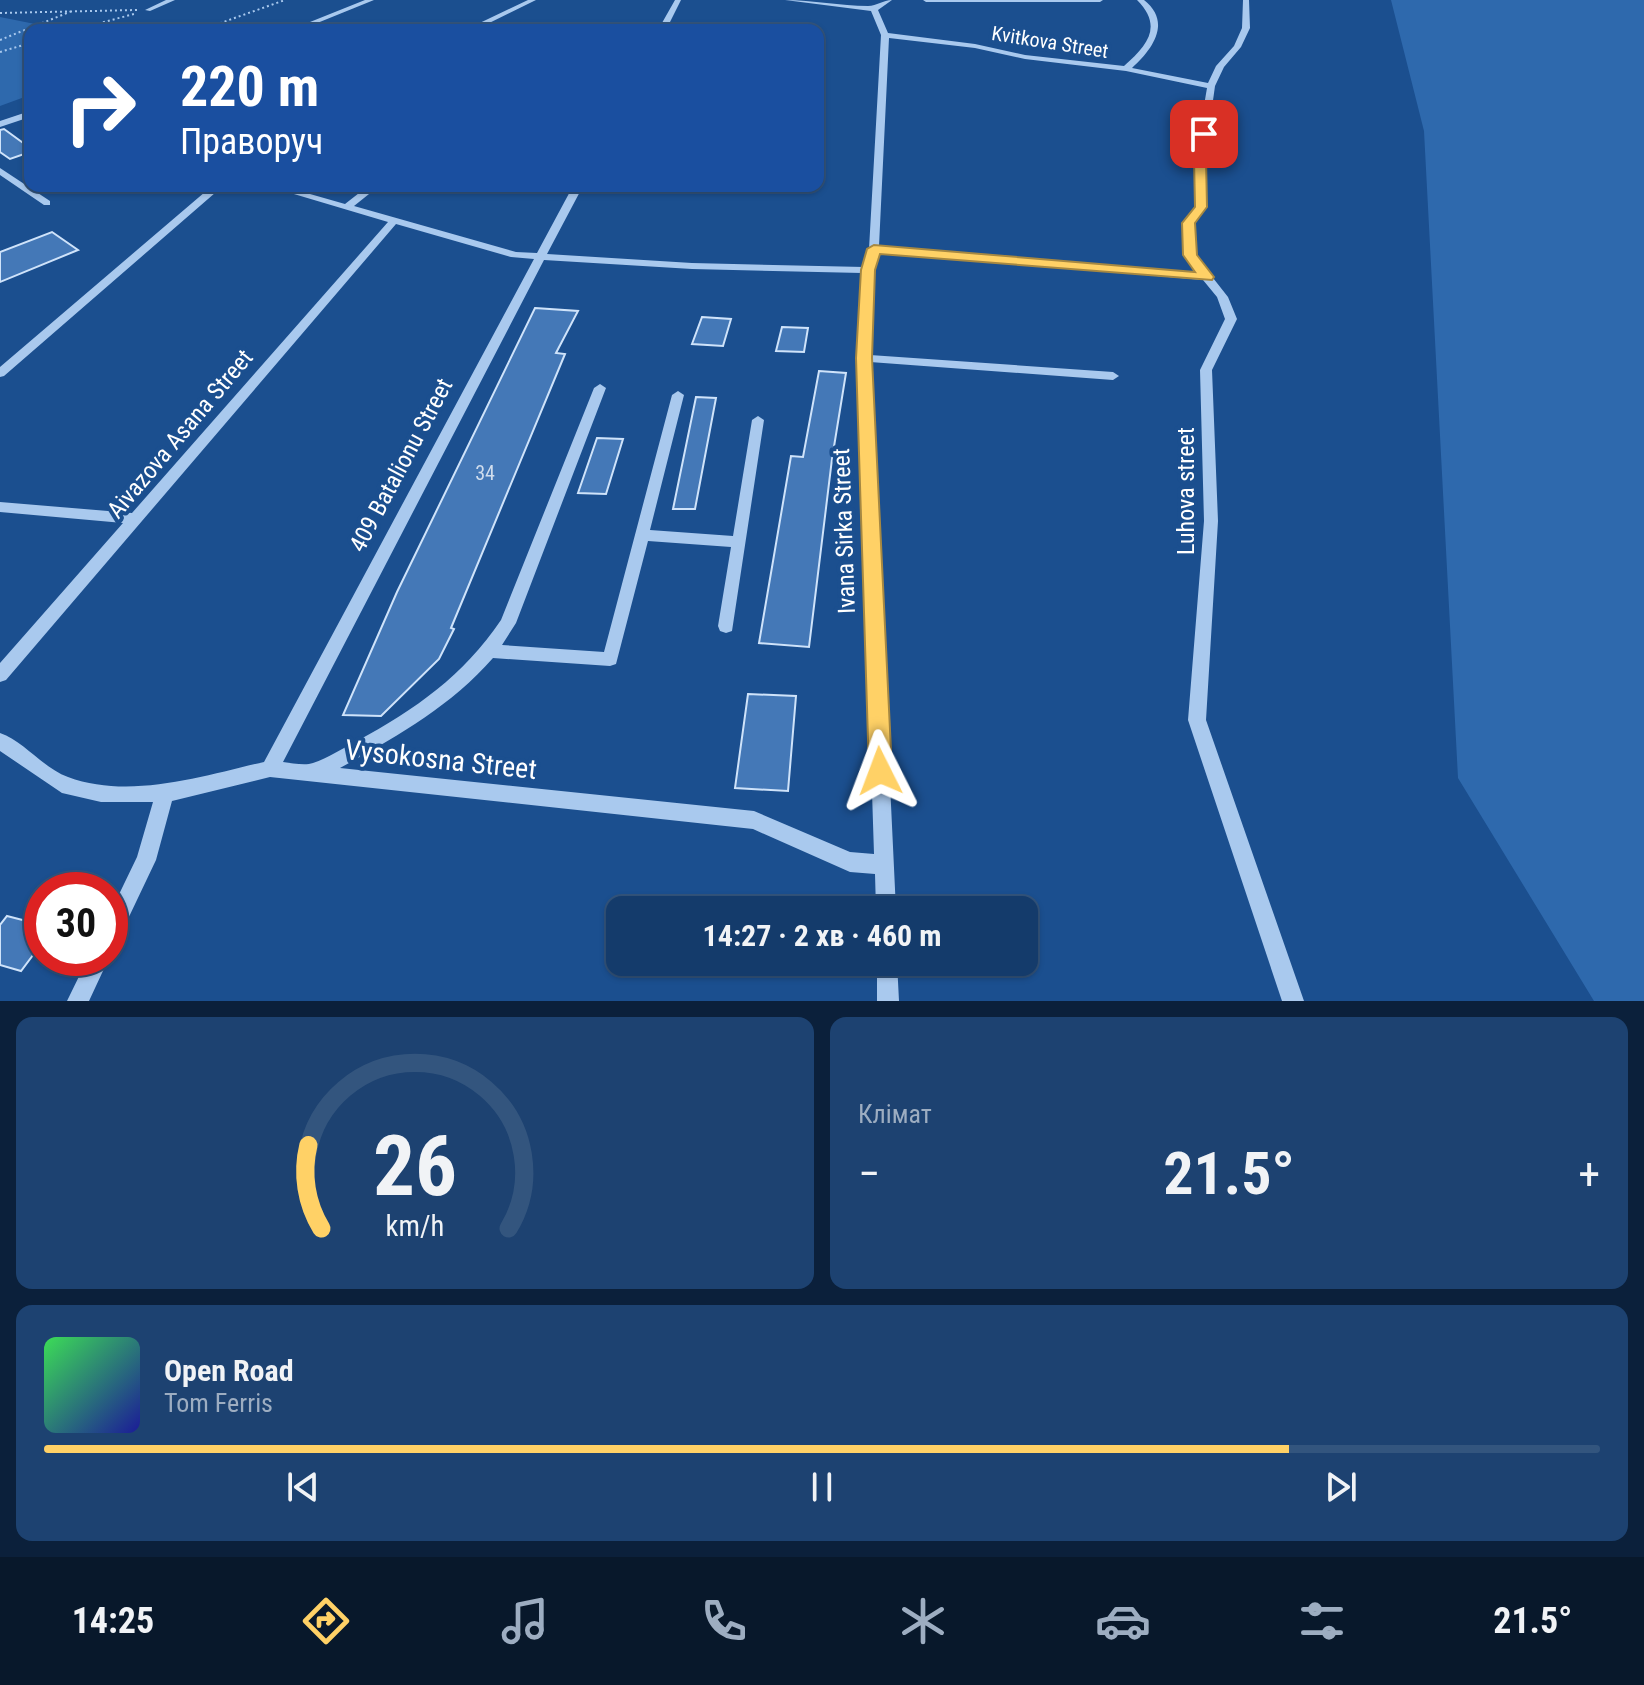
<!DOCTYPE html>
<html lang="uk">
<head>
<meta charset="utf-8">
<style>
  :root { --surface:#143b6b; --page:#1d4271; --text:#f1f3f6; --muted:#9dadc1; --line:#33557e; --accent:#ffd166 }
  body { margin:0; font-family:"Roboto Condensed",sans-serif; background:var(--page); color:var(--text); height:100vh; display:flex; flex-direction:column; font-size:30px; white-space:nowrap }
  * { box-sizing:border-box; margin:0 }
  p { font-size:26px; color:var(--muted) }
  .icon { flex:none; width:44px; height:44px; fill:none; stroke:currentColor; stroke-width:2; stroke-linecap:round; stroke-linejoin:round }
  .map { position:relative; height:1001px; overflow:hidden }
  .drawer { display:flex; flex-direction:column; gap:16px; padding:16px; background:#0b203b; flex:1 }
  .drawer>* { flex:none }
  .guide { position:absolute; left:24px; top:24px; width:800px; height:168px; border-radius:16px; box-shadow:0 2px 6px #0004,0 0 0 2px var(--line); background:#1a4fa0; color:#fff; overflow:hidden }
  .speed { position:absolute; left:24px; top:872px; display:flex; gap:16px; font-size:40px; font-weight:700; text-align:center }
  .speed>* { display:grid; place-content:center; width:104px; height:104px; border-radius:50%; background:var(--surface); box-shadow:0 2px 6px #0004,0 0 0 2px var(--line); line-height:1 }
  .speed .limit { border:12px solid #d22; background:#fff; color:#111 }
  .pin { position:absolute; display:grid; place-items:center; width:68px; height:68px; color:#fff; margin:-34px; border-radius:16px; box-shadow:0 4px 12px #0006 }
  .me { position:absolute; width:88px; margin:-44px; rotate:357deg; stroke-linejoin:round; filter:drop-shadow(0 0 6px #0008) }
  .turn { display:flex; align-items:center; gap:28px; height:168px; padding:0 24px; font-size:36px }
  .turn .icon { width:104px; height:104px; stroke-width:2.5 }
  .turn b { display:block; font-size:56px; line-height:68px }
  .big { font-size:60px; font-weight:700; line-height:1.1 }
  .drawer .card { flex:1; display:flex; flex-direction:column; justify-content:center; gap:12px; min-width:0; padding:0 28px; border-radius:16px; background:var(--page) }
  .drawer .dial { align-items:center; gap:0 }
  .dial svg { height:208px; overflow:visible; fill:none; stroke:var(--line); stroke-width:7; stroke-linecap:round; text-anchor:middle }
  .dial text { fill:var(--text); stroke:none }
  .song { display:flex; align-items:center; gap:24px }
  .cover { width:96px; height:96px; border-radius:12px; background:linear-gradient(135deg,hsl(130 70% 55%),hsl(240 70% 35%)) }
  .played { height:8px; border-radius:4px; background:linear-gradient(90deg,var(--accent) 80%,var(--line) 80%) }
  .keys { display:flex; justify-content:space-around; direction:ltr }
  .heat { display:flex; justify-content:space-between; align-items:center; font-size:44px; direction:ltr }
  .drawer .tiles { flex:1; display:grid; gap:16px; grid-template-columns:1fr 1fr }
  .card:last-child { grid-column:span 2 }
  .trip { position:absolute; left:606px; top:896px; width:432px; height:80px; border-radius:16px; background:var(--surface); box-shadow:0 2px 6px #0004,0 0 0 2px var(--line); font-weight:700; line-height:80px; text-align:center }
  .dock { display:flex; height:128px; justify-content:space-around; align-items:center; background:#08182b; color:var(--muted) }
  .dock .icon { width:56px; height:56px }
  .dock .current { color:var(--accent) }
  .dock b { font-size:36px; color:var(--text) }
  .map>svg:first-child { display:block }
  .green { fill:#2e69ad }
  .building { fill:#4478b7; stroke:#cfe3fa; stroke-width:2 }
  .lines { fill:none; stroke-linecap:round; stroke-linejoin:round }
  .path { stroke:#a9c9ee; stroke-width:2; stroke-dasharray:2 3; stroke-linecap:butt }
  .minor { fill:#a9c9ee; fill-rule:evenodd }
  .route { fill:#ffd166; stroke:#a68842; stroke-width:2 }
  .labels { text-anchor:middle; stroke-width:8; stroke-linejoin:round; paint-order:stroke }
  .far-street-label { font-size:20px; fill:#fff; stroke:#1b4f8f }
  .number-label { font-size:20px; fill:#d0dded }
  .street-label { font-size:24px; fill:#fff; stroke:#1b4f8f }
  .near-street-label { font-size:28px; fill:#fff; stroke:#1b4f8f }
</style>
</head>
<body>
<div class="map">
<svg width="1644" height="1001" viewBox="0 0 1644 1001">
  <rect width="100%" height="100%" fill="#1b4f8f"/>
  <path class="green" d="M 1391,0 L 1644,0 L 1644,1001 L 1594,1001 L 1458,778 L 1424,131 Z
    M 0,17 L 65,30 L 30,30 L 30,95 L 0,106 Z"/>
  <path class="building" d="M 4,129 L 30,148 L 30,152 L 10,159 L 0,152 L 0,130 Z
    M 52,232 L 78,250 L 0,282 L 0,252 Z
    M 535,308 L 578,311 L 556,353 L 565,354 L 451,628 L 454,629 L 439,659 L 381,716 L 343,715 L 397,592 Z
    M 702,317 L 731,319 L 723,346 L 692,344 Z
    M 782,327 L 808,328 L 804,352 L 776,351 Z
    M 819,371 L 846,373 L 832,459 L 809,647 L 759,643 L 791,456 L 803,457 Z
    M 696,397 L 716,398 L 695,509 L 673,509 Z
    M 597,438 L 623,439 L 606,494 L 578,493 Z
    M 748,694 L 796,696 L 788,791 L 735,788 Z
    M 7,916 L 42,925 L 42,943 L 21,971 L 0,965 L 0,925 Z"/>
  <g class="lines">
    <path class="path" d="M 0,13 L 137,10
      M 74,30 L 134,14
      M 201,30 L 285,0
      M 0,40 L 72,11
      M 0,52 L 30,43"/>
    <path class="minor" d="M 166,0 L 175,0 L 150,11 L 145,10 Z
      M 365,0 L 374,0 L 300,30 L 290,30 Z
      M 528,0 L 536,0 L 475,30 L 465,30 Z
      M 675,0 L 681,0 L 666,30 L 658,30 Z
      M 785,0 C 813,0 840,6 868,6 C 877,6 883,0 892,0 L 878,10 L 888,33 L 975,44 L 1025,55 L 1124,66 C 1148,45 1163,26 1137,0 L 1144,0 C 1172,22 1153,49 1132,68 L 1208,83 L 1216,66 L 1234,46 L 1242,28 L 1243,0 L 1249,0 L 1250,28 L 1241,47 L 1224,67 L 1215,86 L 1205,158 L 1206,207 L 1194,223 L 1195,255 L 1228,297 L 1237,319 L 1212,370 L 1218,521 L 1206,720 L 1304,1001 L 1282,1001 L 1188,720 L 1204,521 L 1200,370 L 1225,319 L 1217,297 L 1203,280 L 878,252 L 873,270 L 870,355 L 1113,372 L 1119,376 L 1113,380 L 870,362 L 896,910 L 876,910 L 875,874 L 850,872 L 753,829 L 270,777 L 172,801 L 156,860 L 117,942 L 110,945 L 110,913 L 137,857 L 153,802 L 101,802 L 62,793 L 0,751 L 0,733 C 25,742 43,768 68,777 C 130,800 203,776 264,762 L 534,259 L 511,257 L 396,224 L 6,680 L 0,682 L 0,663 L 123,523 L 0,512 L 0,502 L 132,513 L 388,222 L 267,186 L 282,186 L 345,204 L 368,186 L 379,186 L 354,206 L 516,252 L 537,253 L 573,186 L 583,186 L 547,254 L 692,263 L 864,267 L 869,249 L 881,35 L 871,11 ZM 889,38 L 975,48 L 1025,59 L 1126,71 L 1207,88 L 1195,158 L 1196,207 L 1184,223 L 1185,255 L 1198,273 L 879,246 ZM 544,260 L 692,269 L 862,273 L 858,358 L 874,854 L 850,852 L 754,811 L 340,768 C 396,737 450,707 493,658 L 610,666 L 616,664 L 648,541 L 731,547 L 718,626 L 720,631 L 726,633 L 732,631 L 764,420 L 758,416 L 752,420 L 733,536 L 650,530 L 684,395 L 678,391 L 672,395 L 604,652 L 502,645 L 516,623 L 606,388 L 600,384 L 594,388 L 501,620 C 463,676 416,709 357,741 C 343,748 328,758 313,763 C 305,766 292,763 283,762 Z
      M 923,0 L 1103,0 L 1100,2 L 926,2 Z
      M 30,111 L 30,117 L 0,127 L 0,121 Z
      M 0,168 L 50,201 L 50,205 L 44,205 L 0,175 Z
      M 212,186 L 223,186 L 4,376 L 0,377 L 0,367 Z
      M 88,958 L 109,958 L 89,1001 L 67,1001 Z
      M 877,962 L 897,962 L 899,1001 L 877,1001 Z"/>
  </g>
  <path class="route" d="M 1200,131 L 1210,134 L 1206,158 L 1207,207 L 1195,223 L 1197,255 L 1214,277 L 1212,280 L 880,254 L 875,270 L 872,358 L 892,771 L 888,778 L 880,781 L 872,778 L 869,771 L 856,358 L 861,270 L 867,249 L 874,245 L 1195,272 L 1183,255 L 1182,223 L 1195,207 L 1194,158 Z"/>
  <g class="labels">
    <g class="far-street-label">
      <text transform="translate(1050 42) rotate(9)" y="7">Kvitkova Street</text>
    </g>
    <g class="number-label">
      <text x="485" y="480">34</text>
    </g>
    <g class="street-label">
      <text transform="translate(180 434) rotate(-50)" y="8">Aivazova Asana Street</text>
      <text transform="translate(401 465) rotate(-62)" y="8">409 Batalionu Street</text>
      <text transform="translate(1186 491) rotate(-90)" y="8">Luhova street</text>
      <text transform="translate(844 531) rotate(-92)" y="8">Ivana Sirka Street</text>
    </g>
    <g class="near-street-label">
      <text transform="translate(441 759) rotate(6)" y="10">Vysokosna Street</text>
    </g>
  </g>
</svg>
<div class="speed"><div class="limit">30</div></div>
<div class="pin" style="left:1204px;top:134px;background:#d93025"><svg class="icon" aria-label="arrive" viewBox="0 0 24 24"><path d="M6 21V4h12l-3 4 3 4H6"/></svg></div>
<svg class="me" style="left:880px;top:771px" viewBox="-20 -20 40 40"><path d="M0-17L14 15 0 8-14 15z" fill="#ffd166" stroke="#fff" stroke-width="4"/></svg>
<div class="trip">14:27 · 2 хв · 460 m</div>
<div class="guide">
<div class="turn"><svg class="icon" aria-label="right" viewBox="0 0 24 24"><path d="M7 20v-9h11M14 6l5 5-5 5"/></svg><div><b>220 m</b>Праворуч</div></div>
</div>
</div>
<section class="drawer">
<div class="tiles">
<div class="card dial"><svg viewBox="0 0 100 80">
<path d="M14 69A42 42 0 1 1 86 69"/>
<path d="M14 69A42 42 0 0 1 9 37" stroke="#ffd166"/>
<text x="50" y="56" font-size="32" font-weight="700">26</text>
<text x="50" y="72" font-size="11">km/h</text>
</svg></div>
<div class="card"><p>Клімат</p>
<div class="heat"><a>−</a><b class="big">21.5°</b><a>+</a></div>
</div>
<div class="card">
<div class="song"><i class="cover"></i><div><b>Open Road</b><p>Tom Ferris</p></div></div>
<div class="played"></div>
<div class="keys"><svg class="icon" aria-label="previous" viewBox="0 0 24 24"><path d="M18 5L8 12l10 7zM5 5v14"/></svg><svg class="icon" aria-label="pause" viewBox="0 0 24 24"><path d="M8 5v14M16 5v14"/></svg><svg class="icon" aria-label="next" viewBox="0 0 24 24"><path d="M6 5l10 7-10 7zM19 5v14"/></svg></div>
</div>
</div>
</section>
<nav class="dock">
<b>14:25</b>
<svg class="icon current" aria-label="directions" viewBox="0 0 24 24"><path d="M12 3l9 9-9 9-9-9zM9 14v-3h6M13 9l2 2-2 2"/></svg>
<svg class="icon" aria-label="music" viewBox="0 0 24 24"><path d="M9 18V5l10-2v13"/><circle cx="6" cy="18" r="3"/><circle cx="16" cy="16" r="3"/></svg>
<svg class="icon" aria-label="phone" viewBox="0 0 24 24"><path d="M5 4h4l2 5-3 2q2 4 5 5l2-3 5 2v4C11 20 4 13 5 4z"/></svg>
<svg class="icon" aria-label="climate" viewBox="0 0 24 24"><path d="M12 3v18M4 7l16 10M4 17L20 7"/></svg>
<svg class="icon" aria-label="car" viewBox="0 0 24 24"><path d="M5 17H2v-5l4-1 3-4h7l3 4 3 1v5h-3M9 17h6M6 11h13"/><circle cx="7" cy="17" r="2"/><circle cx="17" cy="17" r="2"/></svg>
<svg class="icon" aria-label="filters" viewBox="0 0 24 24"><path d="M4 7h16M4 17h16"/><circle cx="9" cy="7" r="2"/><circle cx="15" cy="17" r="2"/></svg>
<b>21.5°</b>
</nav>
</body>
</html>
